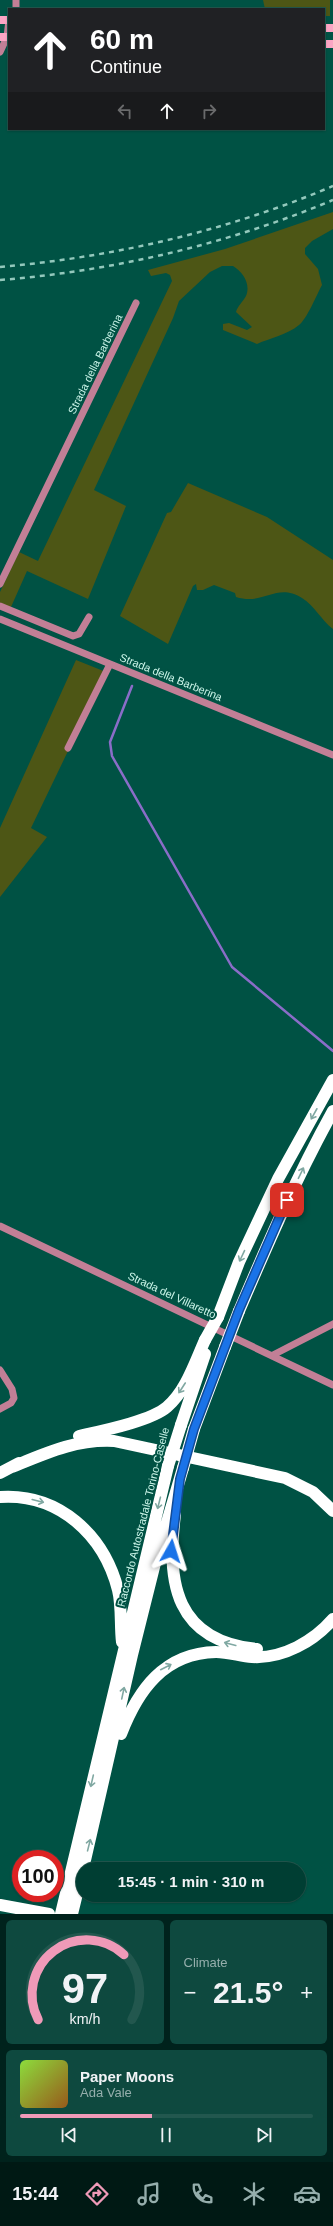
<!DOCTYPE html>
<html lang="en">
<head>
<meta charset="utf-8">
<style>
  :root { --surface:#003e33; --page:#0e493f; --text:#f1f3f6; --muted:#95aeac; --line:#22574e; --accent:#ef9ab8 }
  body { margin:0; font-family:Arial,sans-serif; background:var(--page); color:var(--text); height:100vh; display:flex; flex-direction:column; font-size:15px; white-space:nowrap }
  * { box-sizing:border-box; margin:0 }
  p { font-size:13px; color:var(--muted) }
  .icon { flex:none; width:22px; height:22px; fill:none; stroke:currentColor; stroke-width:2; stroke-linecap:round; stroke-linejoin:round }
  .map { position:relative; height:1914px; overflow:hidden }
  .side { display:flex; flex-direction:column; gap:6px; padding:6px; background:#00221c; flex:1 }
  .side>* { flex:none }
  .banner { position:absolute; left:8px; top:8px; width:317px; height:122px; border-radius:0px; box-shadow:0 1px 3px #0004,0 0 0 1px var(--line); background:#202124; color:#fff; overflow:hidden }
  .speed { position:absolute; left:12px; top:1850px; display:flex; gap:8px; font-size:20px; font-weight:700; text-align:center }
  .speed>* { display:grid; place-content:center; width:52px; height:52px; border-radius:50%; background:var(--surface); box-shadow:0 1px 3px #0004,0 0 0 1px var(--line); line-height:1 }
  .speed .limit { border:6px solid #d22; background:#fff; color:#111 }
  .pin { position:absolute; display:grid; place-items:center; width:34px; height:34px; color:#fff; margin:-17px; border-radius:8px; box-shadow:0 2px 6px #0006 }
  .me { position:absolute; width:44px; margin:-22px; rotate:6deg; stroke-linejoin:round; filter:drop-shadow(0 0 3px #0008) }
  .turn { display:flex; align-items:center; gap:14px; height:84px; padding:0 16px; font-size:18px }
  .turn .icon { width:52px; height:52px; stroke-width:2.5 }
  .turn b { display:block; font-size:28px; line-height:34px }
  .lanes { display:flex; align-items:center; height:38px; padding:0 16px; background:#0003; justify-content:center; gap:20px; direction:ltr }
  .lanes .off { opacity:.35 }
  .big { font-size:30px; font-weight:700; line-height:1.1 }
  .side .card { flex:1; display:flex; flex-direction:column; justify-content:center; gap:6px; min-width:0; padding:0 14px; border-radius:6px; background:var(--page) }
  .side .dial { align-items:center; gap:0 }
  .dial svg { height:104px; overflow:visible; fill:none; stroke:var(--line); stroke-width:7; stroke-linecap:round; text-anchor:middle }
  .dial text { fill:var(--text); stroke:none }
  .song { display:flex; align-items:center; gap:12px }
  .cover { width:48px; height:48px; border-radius:6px; background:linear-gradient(135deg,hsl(90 70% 55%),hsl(30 70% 35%)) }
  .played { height:4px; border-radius:2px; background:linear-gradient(90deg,var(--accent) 45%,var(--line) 45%) }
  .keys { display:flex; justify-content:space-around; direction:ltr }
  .heat { display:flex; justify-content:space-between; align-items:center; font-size:22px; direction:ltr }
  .side .tiles { flex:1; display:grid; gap:6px; grid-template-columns:1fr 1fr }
  .card:last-child { grid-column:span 2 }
  .trip { position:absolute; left:76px; top:1862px; width:230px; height:40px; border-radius:20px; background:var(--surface); box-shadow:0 1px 3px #0004,0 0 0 1px var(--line); font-weight:700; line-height:40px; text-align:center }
  .tab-bar { display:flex; height:64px; justify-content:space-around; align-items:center; background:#001914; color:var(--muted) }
  .tab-bar .icon { width:28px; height:28px }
  .tab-bar .active { color:var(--accent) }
  .tab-bar b { font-size:18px; color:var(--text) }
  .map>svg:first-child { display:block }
  .green { fill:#4d5615 }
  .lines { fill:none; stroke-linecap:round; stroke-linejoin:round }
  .stream { stroke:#8a6dc8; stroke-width:2.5 }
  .minor { stroke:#c27f96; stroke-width:7 }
  .secondary { stroke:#fba5c4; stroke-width:8 }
  .motorway { stroke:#fff; stroke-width:12 }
  .rail { stroke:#93c8bc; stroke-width:2.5; stroke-dasharray:5 5; stroke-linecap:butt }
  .motorway-bridge { stroke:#fff; stroke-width:12 }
  .oneway { stroke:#80a8a2 }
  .route-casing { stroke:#114b97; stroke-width:10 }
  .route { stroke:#1a73e8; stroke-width:7 }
  .labels { text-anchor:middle; stroke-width:4; stroke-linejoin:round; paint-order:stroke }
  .street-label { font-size:11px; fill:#ccf6ea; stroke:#005244 }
</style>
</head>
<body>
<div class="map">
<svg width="333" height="1914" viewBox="0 0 333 1914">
  <rect width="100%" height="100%" fill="#005244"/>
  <path class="green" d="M 263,0 L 330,0 L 330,16 L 324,16 L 324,9 L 265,9 Z
    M 333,212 L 333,229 L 312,241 L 305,248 L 305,254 L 318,269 L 322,285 C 317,294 307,319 299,325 C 287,335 270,338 257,344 L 223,330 L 223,324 L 229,323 L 247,330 L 252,327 L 236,312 C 238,305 243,302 246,296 C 251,284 243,272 233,266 L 222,266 L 210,272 L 179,301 L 173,318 L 94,490 L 126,506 L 88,599 L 27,571 L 11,607 L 0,603 L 0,592 L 19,552 L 38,561 L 172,281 L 170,275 L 166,273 L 151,276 L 148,270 L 225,249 Z
    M 188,483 L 267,517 L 333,560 L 333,629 C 321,620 315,606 302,598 C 276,582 264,606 236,597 L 235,593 L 214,585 L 203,590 L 197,590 L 196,584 L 193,586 L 168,644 L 120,616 L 167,513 L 171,512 Z
    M 76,660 L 106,672 L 31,828 L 47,837 L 0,897 L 0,828 Z"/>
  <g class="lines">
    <path class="stream" d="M 132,686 L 110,742 L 112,756 L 232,967 L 333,1051"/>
    <path class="minor" d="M 16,9 L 16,0
      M 0,52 L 7,37 L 9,20
      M 0,584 L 136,303
      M 0,606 L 73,636 L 79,634 L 89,617
      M 0,619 L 333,755
      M 68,748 L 110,664
      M 0,1226 L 333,1385
      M 273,1355 L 333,1324
      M 0,1370 L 12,1389 L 14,1398 L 11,1403 L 0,1409"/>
    <path class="secondary" d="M 0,20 L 9,20
      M 324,28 L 333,28
      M 0,37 L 9,37
      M 324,44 L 333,44"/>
    <path class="motorway" d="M 239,1311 C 268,1243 297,1176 333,1111
      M 218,1317 L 239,1262 L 278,1179 L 333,1080
      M 181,1425 L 205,1354
      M 194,1429 L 225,1347
      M 79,1436 C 101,1431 151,1421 167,1407 C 186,1391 195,1362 205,1340
      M 12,1467 C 46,1453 76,1439 114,1441 L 285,1478 L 313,1492 L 333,1511
      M 0,1473 L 19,1463
      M 0,1497 C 59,1493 104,1535 118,1590 C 122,1606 120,1626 122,1642
      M 175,1515 C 166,1583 176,1641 257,1649
      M 121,1734 C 138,1690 164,1653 216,1652 C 228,1652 240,1656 252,1657 C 283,1659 314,1641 333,1619
      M 83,1869 L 132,1655 L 155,1563 L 183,1468
      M 0,1905 L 49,1914
      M 61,1914 L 168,1466
      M 72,1914 L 83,1869"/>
    <path class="rail" d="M 0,267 C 114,257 227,231 333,186
      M 0,280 C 113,271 228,244 333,200"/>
    <path class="motorway-bridge" d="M 205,1340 L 218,1317
      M 225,1347 L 239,1311
      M 168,1466 L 181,1425
      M 183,1468 L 194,1429"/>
  </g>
  <defs><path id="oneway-shaft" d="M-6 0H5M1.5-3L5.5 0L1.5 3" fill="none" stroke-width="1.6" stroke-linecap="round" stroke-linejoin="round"/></defs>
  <g class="oneway">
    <use href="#oneway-shaft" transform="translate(314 1114) rotate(119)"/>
    <use href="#oneway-shaft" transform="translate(301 1173) rotate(-64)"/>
    <use href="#oneway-shaft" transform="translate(242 1256) rotate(115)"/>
    <use href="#oneway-shaft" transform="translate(182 1388) rotate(123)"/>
    <use href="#oneway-shaft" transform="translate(38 1501) rotate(14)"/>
    <use href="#oneway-shaft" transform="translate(159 1503) rotate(104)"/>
    <use href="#oneway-shaft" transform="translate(230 1644) rotate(-165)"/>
    <use href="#oneway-shaft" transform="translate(166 1667) rotate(-27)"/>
    <use href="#oneway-shaft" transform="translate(123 1693) rotate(-78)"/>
    <use href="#oneway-shaft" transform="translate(92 1781) rotate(103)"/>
    <use href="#oneway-shaft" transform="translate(89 1845) rotate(-76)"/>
  </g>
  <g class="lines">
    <g class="route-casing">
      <path id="route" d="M 171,1551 L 180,1479 L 194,1429 L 239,1310 L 287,1200"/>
    </g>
    <use href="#route" class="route"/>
  </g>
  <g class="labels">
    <g class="street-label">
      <text transform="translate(95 364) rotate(-64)" y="4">Strada della Barberina</text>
      <text transform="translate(171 677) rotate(22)" y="4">Strada della Barberina</text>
      <text transform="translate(172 1295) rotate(25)" y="4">Strada del Villaretto</text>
      <text transform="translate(143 1517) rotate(-76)" y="4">Raccordo Autostradale Torino-Caselle</text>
    </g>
  </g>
</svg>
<div class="speed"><div class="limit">100</div></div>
<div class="pin" style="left:287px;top:1200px;background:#d93025"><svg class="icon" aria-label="arrive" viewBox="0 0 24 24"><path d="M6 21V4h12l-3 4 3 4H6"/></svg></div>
<svg class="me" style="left:171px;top:1551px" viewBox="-20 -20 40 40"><path d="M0-17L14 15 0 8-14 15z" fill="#1a73e8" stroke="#fff" stroke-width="4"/></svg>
<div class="trip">15:45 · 1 min · 310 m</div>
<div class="banner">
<div class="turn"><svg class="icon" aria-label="ahead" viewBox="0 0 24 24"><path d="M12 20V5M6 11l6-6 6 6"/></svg><div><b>60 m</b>Continue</div></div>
<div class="lanes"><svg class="icon off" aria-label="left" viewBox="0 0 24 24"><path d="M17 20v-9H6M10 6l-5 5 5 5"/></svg><svg class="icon" aria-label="ahead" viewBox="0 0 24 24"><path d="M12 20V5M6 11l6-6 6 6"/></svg><svg class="icon off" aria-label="right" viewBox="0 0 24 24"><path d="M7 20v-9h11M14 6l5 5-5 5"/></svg></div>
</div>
</div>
<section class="side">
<div class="tiles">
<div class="card dial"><svg viewBox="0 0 100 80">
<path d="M14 69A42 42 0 1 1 86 69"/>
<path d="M14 69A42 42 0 0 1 80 19" stroke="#ef9ab8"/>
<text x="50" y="56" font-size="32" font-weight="700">97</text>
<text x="50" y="72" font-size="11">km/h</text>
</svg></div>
<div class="card"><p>Climate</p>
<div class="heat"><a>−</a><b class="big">21.5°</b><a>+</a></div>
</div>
<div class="card">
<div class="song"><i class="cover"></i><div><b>Paper Moons</b><p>Ada Vale</p></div></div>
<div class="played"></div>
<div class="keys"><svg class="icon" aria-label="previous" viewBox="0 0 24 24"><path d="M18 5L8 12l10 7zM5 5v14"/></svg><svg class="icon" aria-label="pause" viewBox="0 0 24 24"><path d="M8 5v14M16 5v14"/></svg><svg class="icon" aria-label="next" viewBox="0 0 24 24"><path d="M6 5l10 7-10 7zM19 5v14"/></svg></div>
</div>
</div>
</section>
<nav class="tab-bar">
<b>15:44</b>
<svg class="icon active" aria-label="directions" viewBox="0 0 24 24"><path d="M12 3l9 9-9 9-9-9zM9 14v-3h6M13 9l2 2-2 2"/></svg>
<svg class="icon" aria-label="music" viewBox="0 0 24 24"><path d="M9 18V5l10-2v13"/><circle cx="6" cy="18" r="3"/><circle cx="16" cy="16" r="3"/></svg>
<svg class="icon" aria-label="phone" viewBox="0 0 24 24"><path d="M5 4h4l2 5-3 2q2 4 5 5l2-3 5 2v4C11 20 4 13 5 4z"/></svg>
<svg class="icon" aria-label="climate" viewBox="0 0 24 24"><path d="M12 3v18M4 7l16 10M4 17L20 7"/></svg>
<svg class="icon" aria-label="car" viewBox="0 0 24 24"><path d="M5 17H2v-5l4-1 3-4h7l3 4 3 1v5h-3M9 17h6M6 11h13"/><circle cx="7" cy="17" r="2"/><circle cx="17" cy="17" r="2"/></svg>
</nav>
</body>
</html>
